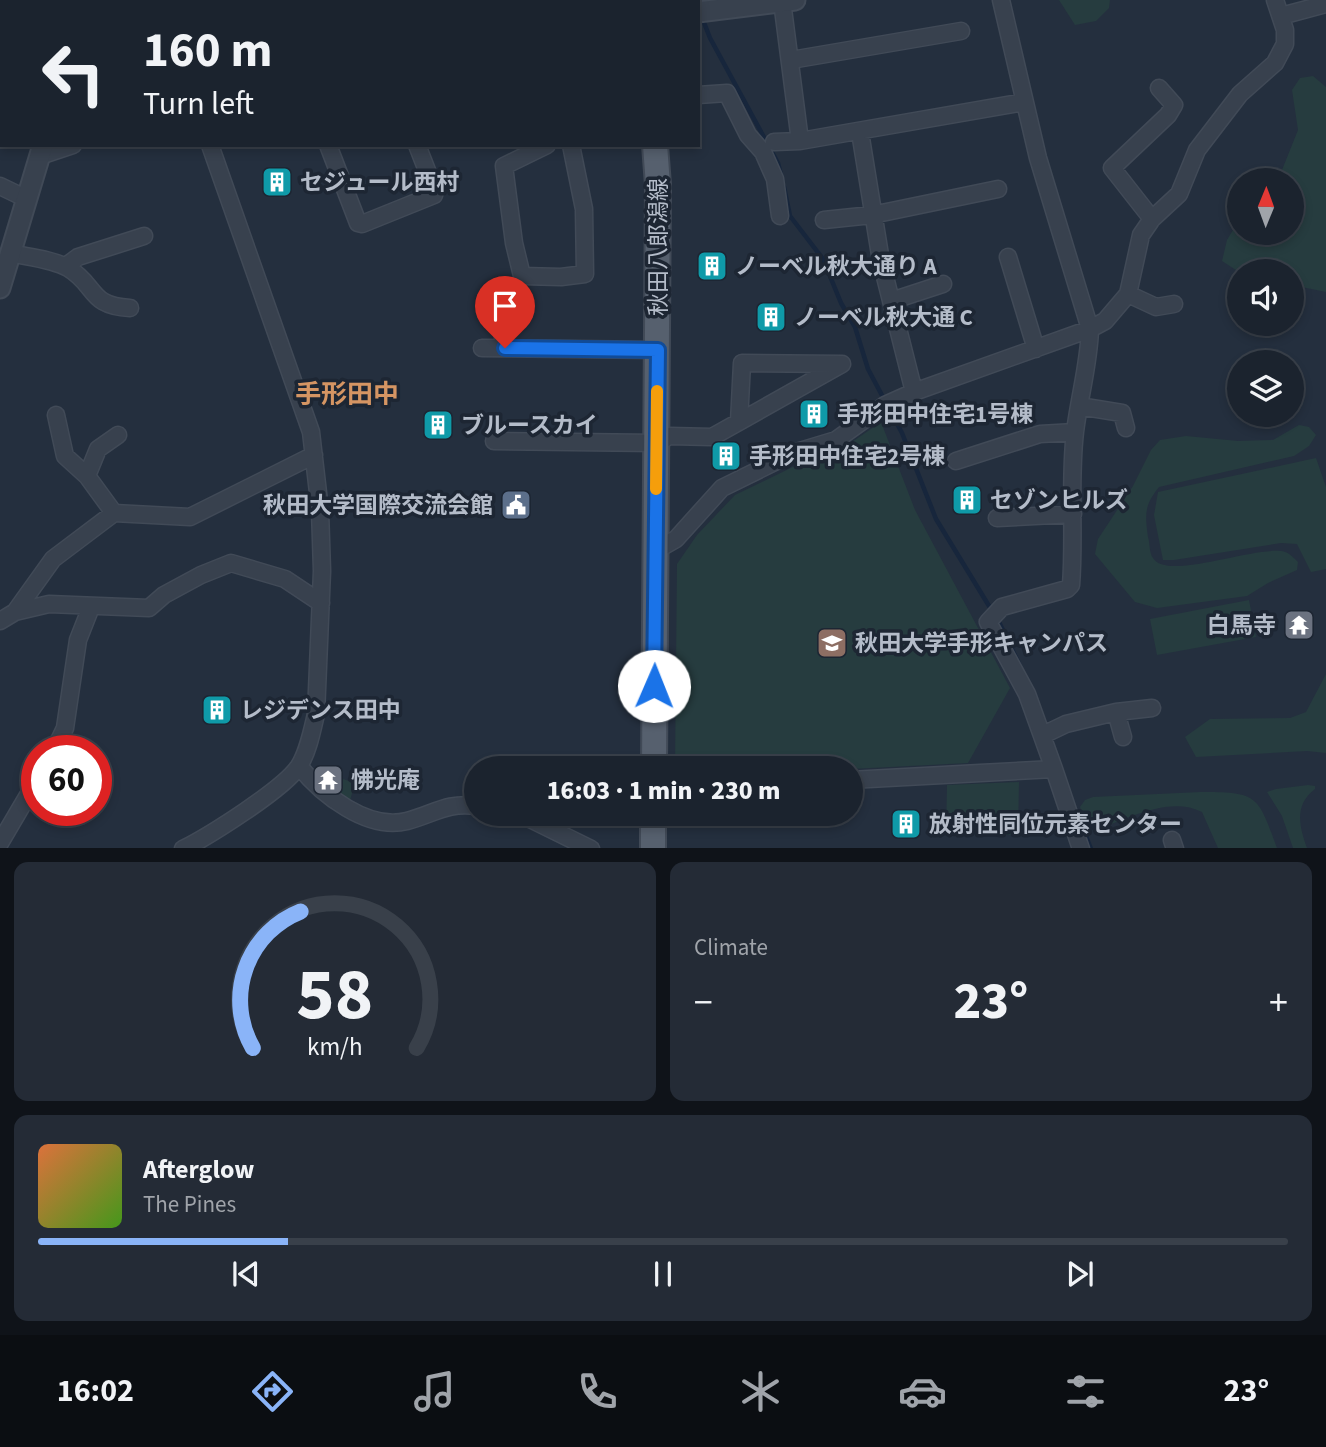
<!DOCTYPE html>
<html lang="en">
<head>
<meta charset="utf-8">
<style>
  :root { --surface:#1b232e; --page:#242b36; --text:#f1f3f6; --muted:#a0a4aa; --line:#39404a; --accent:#8ab4f8 }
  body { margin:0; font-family:"Source Sans 3","Noto Sans JP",sans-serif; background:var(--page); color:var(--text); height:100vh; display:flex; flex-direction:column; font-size:26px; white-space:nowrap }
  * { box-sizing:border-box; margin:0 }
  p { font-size:23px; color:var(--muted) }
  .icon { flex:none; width:38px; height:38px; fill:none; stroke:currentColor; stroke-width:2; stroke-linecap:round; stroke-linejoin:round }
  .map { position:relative; height:848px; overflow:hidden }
  .drawer { display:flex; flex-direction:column; gap:14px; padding:14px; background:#0f1319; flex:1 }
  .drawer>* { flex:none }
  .guide { position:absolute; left:0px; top:0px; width:700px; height:147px; box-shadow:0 4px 10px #0003,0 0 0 2px var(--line); background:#1b232e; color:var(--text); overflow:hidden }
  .needle { width:46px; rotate:1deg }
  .controls { position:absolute; left:1227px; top:168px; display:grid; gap:14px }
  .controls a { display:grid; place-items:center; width:77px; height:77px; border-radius:50%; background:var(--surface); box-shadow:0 4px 10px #0003,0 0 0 2px var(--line); font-size:35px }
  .speed { position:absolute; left:21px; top:735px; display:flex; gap:14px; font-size:35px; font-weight:700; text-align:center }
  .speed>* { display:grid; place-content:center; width:91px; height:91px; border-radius:50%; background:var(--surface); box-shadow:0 4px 10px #0003,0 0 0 2px var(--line); line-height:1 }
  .speed .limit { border:10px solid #d22; background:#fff; color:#111 }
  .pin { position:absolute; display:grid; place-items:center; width:60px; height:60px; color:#fff; margin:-72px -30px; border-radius:50% 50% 50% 0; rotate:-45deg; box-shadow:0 0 7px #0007 }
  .pin .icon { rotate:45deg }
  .me { position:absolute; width:77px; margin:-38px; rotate:1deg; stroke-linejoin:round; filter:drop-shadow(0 0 5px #0008) }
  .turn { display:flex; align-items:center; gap:24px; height:147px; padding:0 28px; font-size:32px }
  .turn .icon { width:91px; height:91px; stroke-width:2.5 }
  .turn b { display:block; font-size:49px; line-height:60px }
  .big { font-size:52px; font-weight:800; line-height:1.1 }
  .drawer .widget { flex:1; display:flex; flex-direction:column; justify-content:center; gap:10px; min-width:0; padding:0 24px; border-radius:14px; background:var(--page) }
  .drawer .dial { align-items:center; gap:0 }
  .dial svg { height:182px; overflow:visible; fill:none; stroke:var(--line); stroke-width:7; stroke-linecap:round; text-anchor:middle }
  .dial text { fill:var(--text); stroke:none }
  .song { display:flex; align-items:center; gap:21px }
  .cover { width:84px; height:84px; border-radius:10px; background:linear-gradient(135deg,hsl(20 70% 55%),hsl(100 70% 35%)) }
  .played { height:7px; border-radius:4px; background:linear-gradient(90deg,var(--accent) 20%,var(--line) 20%) }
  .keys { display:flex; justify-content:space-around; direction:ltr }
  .heat { display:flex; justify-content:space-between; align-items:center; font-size:38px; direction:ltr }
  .drawer .tiles { flex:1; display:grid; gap:14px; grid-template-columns:1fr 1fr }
  .widget:last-child { grid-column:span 2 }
  .trip { position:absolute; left:464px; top:756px; width:399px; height:70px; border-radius:35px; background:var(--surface); box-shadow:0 4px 10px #0003,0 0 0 2px var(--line); font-weight:800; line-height:70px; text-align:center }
  .tab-bar { display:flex; height:112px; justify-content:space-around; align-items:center; background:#0b0e12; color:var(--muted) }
  .tab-bar .icon { width:49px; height:49px }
  .tab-bar .current { color:var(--accent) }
  .tab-bar b { font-size:32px; color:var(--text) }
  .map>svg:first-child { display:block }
  .green { fill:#263c3f }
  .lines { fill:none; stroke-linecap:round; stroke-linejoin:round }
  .stream { stroke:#17263c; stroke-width:4.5 }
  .minor-casing { stroke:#414a57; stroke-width:19 }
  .tertiary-casing { stroke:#414a57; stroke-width:23 }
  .primary-casing { stroke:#414a57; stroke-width:28 }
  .minor { stroke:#38414e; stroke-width:16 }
  .tertiary { stroke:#38414e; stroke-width:19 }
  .primary { stroke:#56606e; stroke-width:24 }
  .route-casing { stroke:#114b97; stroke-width:18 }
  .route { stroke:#1a73e8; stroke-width:12 }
  .slow { stroke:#f59e0b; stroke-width:12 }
  .labels { text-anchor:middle; stroke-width:7; stroke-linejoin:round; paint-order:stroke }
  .poi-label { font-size:23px; font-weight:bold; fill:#b4bcc9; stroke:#1d2633; text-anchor:start }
  .street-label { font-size:23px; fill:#b4bcc9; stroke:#1d2633 }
  .quarter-label { font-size:26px; font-weight:bold; fill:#d59563; stroke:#1d2633 }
</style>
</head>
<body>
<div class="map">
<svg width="1326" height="849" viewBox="0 0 1326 849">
  <rect width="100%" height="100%" fill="#242f3e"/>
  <path class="green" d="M 1059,0 L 1110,0 L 1109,8 L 1096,21 L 1075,25 Z
    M 1313,76 L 1326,87 L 1326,292 L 1292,285 L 1292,271 L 1239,272 L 1222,261 L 1227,240 L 1239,220 L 1239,233 L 1292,233 L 1292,180 L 1278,180 L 1298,130 L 1292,90 L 1300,78 Z
    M 881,422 L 915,510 L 1010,688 L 968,763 L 851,769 L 675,768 L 677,564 L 697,535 L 735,495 L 803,462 L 839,451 Z
    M 1299,425 L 1309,427 L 1316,435 L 1309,446 L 1294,456 L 1159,487 C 1144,506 1145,514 1148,537 C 1150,543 1149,553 1153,558 C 1167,582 1259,544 1285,552 C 1289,553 1295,559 1298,562 L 1297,570 L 1268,583 L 1247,596 L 1157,608 L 1135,602 L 1095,554 L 1098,539 L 1133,486 L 1151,450 L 1160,440 L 1186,436 L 1238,441 L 1273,440 Z
    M 1316,458 L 1326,487 L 1326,569 L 1311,572 L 1297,544 L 1281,543 L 1174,560 L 1163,560 L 1154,515 L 1158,492 Z
    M 1249,600 L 1256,637 L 1157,655 L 1150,619 Z
    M 1326,674 L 1326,753 L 1307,751 L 1196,757 L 1185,737 L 1210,719 L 1290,718 L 1306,712 Z
    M 340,778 L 355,783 L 349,804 L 333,794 Z
    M 1019,782 L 1018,835 L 946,834 L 947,785 Z
    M 1308,785 L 1315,786 L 1315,789 C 1294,805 1299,826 1307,848 L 1293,848 L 1282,816 L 1267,792 L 1276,789 Z
    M 1201,792 C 1259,792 1258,796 1277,848 L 1218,848 L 1202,812 C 1171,796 1131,817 1101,828 L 1093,829 L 1085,824 L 1080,807 L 1085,800 L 1093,797 Z"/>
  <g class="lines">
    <path class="stream" d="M 703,20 L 710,38 L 778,163 L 781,175
      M 784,187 L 790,216 L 823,259 L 841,303 L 855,327 L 868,369 L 902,433 L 936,519 L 1000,624 L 1020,666
      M 1077,813 L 1091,849"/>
    <g class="minor-casing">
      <path id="minor" d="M 160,0 L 161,2
        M 455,0 L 455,2
        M 1001,0 L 1038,158 L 1090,329 C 1089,364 1079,398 1075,432 C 1069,483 1075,534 1071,585 L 1067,589 L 1002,607 L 988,622 L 1027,694 L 1054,769
        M 782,1 L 800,141 L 1024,102
        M 1281,16 L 1326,4
        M 0,34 L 2,34
        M 791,60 L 961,31
        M 698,95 L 727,93 L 748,135 L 763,152 L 775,179 L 780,216
        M 860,132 L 881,261 L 914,392
        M 774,142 L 800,141
        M 328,145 L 358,223 L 362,224 L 434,195 L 435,191 L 417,145
        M 547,145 L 504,166 L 514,243 L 522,276 L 561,277 L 585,274 L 584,209 L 571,145
        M 40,156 L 73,145
        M 0,186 L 27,199
        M 1152,219 L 1112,168 L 1168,115 L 1174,105 L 1159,88
        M 824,220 L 872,215 L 998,189
        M 10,253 C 27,257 52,259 68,268 C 97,285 88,306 130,308
        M 1008,257 L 1036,349
        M 66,266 L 78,257 L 144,236
        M 1128,294 L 1156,307 L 1174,304
        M 891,301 L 943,284
        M 498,309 L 505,348
        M 482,348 L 658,350
        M 1079,406 L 1122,413 L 1126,428
        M 56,415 L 65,456 L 87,476
        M 494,441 L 657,443 L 669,436 L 712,437 L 842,364 L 742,363 L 739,422
        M 956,461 L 1040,434 L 1075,432
        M 114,513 L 87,476 L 98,449 L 118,435
        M 997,518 L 1073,514
        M 655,551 L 676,539 L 722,488 L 793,453 L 836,440 L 885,405 L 914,392 L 1090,329 L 1105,321 L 1128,294 L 1141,235 L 1152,219 L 1179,194 L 1197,150 L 1240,94 L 1275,63 L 1285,44 L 1285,30 L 1275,0
        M 15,612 L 49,604 L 149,608 L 164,595 L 201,575 L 231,563 L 285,579 L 321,603
        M 0,621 L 15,612 L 53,559 L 114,513 L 190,517 L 314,455
        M 1116,712 L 1152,708
        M 1043,735 L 1066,724 L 1116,712 L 1123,737
        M 54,751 L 65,728 L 78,640 L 91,607
        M 299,766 C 322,795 368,831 407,821 C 434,814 447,802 476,806
        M 850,780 L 1054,769 L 1081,849
        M 520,814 L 591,849
        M 1172,840 L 1175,849
        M 0,843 L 37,780
        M 183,849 C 209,836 284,789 299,766 C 308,752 312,731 316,714 L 322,571 L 320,510 L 311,432 L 210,145"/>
    </g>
    <g class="tertiary-casing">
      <path id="tertiary" d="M 82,2 L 82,0
        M 679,2 L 679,0
        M 698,12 L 795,0
        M 0,288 L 43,145"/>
    </g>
    <g class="primary-casing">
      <path id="primary" d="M 594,0 L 595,2
        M 654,768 L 658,185 L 655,145
        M 653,849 L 653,814"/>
    </g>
    <use href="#minor" class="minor"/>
    <use href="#tertiary" class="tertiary"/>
    <use href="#primary" class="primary"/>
  </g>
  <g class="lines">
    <g class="route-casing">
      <path id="route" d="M 505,348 L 658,350 L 654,686"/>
    </g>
    <use href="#route" class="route"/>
    <path class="slow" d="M 656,489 L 657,391"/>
  </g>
  <defs>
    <g id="building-square" transform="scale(1.575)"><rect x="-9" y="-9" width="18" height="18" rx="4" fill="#0f9aa8" stroke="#1d2633"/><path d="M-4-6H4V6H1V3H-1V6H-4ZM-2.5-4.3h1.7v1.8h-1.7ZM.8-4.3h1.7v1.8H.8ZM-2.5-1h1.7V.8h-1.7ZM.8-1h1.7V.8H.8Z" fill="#fff"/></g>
    <g id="civic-square" transform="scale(1.575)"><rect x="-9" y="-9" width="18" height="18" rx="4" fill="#5c6f8a" stroke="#1d2633"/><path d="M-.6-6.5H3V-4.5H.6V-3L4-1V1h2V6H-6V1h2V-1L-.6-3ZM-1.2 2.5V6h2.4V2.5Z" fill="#fff"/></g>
    <g id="temple-square" transform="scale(1.575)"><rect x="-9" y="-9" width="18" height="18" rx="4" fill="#6b7280" stroke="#1d2633"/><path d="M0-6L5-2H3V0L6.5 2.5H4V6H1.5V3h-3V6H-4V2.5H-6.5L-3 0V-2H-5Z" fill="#fff"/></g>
    <g id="university-square" transform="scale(1.575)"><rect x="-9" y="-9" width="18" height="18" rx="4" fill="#8d6e63" stroke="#1d2633"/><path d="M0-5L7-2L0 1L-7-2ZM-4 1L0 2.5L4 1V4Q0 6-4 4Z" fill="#fff"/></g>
  </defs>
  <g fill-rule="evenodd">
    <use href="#building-square" x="277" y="182"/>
    <use href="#building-square" x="712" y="266"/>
    <use href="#building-square" x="771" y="317"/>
    <use href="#building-square" x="814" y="414"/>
    <use href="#building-square" x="438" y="425"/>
    <use href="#building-square" x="726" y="456"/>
    <use href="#building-square" x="967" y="500"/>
    <use href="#civic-square" x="516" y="505"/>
    <use href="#temple-square" x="1299" y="625"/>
    <use href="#university-square" x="832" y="643"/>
    <use href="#building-square" x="217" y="710"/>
    <use href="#temple-square" x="328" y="780"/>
    <use href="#building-square" x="906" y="824"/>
  </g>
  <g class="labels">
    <g class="poi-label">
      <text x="300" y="190">セジュール西村</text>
      <text x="735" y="274">ノーベル秋大通り A</text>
      <text x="794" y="325">ノーベル秋大通 C</text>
      <text x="837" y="422">手形田中住宅1号棟</text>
      <text x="461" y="433">ブルースカイ</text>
      <text x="749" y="464">手形田中住宅2号棟</text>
      <text x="990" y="508">セゾンヒルズ</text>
      <text x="493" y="513" text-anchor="end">秋田大学国際交流会館</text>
      <text x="1276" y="633" text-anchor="end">白馬寺</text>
      <text x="855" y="651">秋田大学手形キャンパス</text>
      <text x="240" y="718">レジデンス田中</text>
      <text x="351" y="788">怫光庵</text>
      <text x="929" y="832">放射性同位元素センター</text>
    </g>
    <g class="street-label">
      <text transform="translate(658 247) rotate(-90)" y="8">秋田八郎潟線</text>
    </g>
    <g class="quarter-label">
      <text x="347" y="403">手形田中</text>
    </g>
  </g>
</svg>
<div class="controls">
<a><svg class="needle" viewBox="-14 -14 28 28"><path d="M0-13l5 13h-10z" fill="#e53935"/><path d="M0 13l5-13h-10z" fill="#a0a4aa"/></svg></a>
<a><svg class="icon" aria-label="sound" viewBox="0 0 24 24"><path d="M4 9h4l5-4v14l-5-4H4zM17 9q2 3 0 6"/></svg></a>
<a><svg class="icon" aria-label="layers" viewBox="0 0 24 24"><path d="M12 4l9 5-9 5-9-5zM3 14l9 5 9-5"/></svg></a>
</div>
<div class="speed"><div class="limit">60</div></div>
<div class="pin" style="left:505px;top:348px;background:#d93025"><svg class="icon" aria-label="arrive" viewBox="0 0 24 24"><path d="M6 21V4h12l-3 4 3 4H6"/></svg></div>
<svg class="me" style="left:654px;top:686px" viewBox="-20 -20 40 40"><circle r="19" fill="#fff"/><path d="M0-13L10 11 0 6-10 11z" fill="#1a73e8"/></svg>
<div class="trip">16:03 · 1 min · 230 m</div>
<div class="guide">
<div class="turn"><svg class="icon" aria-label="left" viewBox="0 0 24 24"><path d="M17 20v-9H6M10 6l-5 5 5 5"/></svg><div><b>160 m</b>Turn left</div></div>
</div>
</div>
<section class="drawer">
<div class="tiles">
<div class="widget dial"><svg viewBox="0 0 100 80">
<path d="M14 69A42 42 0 1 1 86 69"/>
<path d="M14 69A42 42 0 0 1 35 9" stroke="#8ab4f8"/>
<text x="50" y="56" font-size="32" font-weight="700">58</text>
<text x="50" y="72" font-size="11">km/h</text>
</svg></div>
<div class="widget"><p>Climate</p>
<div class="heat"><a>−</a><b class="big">23°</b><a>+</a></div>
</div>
<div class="widget">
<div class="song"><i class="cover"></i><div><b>Afterglow</b><p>The Pines</p></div></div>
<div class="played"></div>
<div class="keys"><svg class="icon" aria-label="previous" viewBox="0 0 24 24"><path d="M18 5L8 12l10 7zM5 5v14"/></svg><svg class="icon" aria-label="pause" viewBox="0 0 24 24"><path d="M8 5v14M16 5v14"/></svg><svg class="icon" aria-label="next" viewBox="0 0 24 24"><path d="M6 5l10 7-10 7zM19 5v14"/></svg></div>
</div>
</div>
</section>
<nav class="tab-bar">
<b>16:02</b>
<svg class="icon current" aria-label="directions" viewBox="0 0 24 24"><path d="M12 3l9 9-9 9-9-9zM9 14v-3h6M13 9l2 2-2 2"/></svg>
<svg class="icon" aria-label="music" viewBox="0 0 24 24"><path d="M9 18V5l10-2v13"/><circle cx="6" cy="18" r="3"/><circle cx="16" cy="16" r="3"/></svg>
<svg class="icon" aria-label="phone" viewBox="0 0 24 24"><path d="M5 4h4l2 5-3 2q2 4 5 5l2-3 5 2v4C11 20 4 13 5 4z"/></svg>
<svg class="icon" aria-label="climate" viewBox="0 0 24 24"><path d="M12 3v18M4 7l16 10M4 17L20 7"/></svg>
<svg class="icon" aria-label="car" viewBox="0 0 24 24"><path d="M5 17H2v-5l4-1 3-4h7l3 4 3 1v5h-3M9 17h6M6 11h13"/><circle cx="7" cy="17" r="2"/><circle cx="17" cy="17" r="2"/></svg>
<svg class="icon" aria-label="filters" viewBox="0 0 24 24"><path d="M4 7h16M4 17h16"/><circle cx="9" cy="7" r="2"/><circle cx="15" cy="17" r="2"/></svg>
<b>23°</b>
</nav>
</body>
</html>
